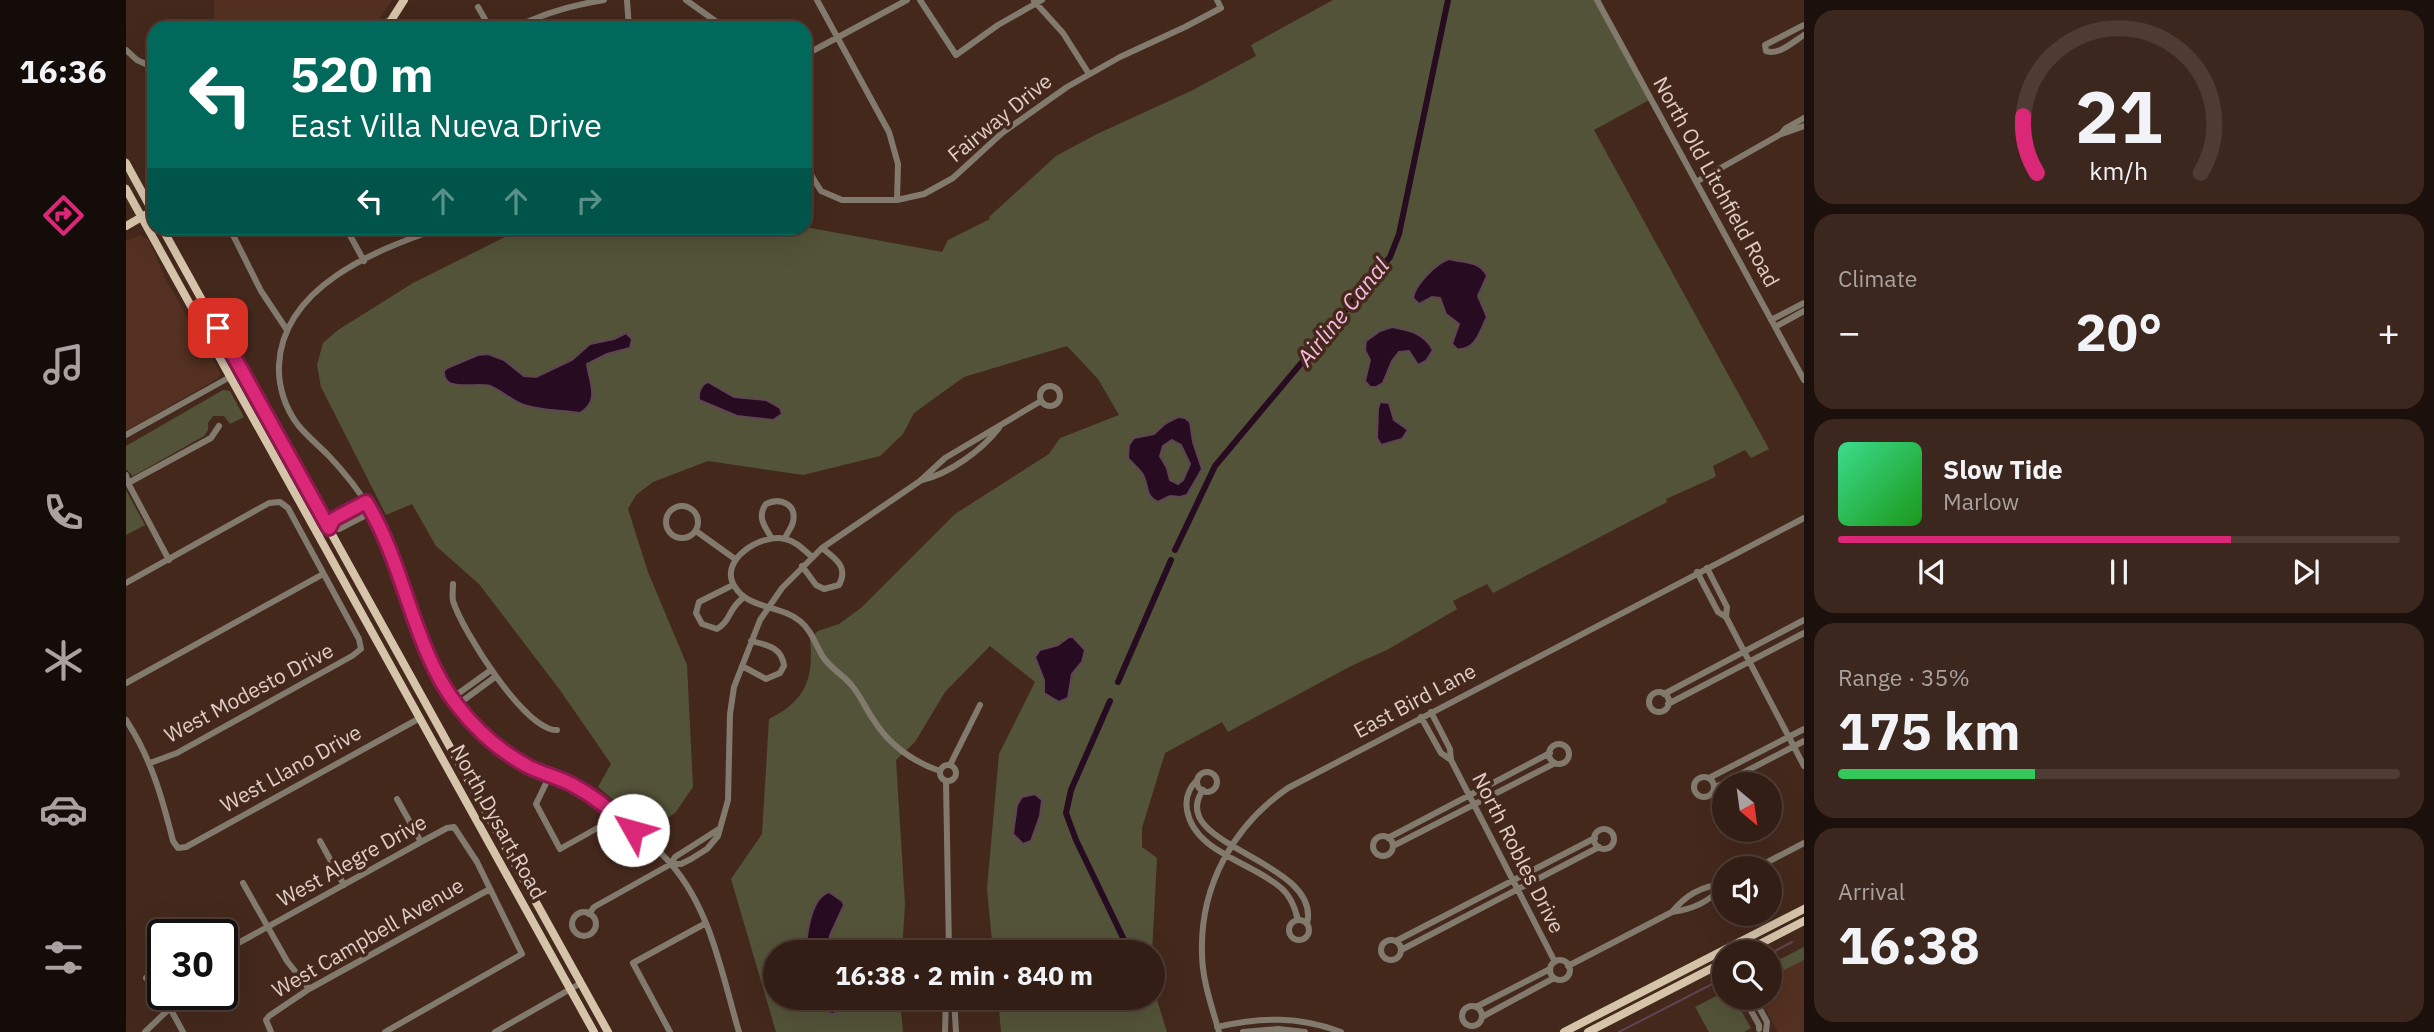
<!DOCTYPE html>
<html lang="en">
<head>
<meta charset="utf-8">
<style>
  :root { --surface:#331e15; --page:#3b271e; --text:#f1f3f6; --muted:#a9a2a0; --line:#4e3c34; --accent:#db2777 }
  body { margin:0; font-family:"IBM Plex Sans",sans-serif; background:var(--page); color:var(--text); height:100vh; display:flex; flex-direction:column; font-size:26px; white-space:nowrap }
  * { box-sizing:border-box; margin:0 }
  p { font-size:23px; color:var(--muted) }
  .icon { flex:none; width:38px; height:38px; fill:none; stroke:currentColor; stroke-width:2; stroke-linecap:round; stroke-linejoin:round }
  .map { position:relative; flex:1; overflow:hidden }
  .sheet { display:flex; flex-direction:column; gap:10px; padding:10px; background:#1c100c; width:630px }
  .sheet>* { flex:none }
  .banner { position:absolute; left:21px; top:21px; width:665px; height:214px; border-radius:21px; box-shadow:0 7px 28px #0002,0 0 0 2px var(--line); background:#00695c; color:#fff; overflow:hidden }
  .needle { width:46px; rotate:151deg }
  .buttons { position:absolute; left:1586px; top:772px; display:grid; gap:14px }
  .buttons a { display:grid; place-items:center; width:70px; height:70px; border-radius:50%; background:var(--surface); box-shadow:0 7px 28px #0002,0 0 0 2px var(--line); font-size:35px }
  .speed { position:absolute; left:21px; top:919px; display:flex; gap:14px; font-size:35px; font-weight:700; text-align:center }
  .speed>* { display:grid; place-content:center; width:91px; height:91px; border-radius:50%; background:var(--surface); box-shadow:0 7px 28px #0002,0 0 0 2px var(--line); line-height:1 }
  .speed .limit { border:4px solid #111; border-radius:10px; background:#fff; color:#111 }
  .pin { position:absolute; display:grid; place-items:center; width:60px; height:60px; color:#fff; margin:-30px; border-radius:14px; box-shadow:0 4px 10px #0006 }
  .me { position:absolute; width:77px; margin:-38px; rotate:308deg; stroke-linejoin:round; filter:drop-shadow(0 0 5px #0008) }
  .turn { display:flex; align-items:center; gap:24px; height:147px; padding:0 28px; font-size:32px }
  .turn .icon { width:91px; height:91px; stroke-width:2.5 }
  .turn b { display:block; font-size:49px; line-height:60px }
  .lanes { display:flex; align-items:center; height:66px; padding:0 28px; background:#0003; justify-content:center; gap:35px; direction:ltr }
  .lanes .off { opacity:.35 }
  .big { font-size:52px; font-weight:700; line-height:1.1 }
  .sheet .tile { flex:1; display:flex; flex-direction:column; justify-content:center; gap:10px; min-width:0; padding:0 24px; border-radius:21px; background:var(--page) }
  .sheet .dial { align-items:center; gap:0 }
  .dial svg { height:182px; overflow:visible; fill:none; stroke:var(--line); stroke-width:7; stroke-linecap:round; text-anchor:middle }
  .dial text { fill:var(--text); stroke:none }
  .song { display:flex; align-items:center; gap:21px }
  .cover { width:84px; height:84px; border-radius:10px; background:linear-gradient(135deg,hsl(150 70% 55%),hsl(120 70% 35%)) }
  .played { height:7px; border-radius:4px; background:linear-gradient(90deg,var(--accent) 70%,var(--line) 70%) }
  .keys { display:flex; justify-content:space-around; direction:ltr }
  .heat { display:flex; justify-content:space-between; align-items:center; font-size:38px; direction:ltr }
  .charge { height:10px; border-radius:5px; background:linear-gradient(90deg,#34c759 35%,var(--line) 0) }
  .trip { position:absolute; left:637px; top:940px; width:402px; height:70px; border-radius:35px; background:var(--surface); box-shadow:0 7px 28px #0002,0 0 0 2px var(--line); font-weight:700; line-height:70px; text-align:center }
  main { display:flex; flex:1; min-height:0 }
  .tabs { display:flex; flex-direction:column; width:126px; justify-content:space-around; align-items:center; background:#140c08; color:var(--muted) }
  .tabs .icon { width:49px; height:49px }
  .tabs .selected { color:var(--accent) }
  .tabs b { font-size:32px; color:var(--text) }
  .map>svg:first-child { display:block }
  .built { fill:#533021 }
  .green { fill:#535339 }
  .water { fill:#270b20; stroke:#5e4552; stroke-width:2; fill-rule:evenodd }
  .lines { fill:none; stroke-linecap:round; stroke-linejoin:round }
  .stream { stroke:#5e4552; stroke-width:2 }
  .canal { stroke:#270b20; stroke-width:6 }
  .minor { stroke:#837a6e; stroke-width:6 }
  .major { stroke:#d6c4aa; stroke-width:8 }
  .route-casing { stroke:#8e194d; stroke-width:18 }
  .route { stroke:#db2777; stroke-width:12 }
  .labels { text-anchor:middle; stroke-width:7; stroke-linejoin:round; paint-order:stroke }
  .street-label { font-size:21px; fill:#e0cdc6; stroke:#44281c }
  .water-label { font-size:23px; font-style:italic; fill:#f7bae2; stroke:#44281c }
</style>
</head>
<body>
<main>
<nav class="tabs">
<b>16:36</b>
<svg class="icon selected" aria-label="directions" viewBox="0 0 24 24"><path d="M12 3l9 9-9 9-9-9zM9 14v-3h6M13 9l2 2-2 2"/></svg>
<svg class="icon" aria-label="music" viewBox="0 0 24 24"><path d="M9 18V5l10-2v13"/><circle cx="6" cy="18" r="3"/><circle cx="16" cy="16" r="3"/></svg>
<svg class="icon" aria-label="phone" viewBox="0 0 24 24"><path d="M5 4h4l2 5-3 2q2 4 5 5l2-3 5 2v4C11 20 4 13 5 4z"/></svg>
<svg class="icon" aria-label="climate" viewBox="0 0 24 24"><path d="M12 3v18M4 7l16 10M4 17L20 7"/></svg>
<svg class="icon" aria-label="car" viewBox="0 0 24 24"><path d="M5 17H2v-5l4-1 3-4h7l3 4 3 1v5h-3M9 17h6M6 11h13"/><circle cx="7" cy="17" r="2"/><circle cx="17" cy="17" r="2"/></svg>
<svg class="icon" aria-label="filters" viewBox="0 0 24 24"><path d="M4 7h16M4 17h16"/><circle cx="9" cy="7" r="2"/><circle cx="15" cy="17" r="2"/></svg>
</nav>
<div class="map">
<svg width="1678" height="1032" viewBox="0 0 1678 1032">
  <rect width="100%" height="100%" fill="#44281c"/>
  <path class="built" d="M 88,0 L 266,0 L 247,28 L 88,28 Z
    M 14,235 L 23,240 L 39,278 L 62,318 L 75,334 L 94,373 L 91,379 L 0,431 L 0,241 Z
    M 1678,960 L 1678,1032 L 1652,1032 L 1633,998 L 1643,998 L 1643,978 Z"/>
  <path class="green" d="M 1207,0 L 1476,0 L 1473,2 L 1525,99 L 1468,130 L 1643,449 L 1625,458 L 1619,450 L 1587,466 L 1590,476 L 1587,478 L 1540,499 L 1541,502 L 1367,593 L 1361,584 L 1327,601 L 1331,609 L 1261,650 L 1227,665 L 1113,726 L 1102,732 L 1096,722 L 1039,753 L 1016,828 L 1016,847 L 1031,858 L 1026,952 L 867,952 L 861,889 L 873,754 L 909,682 L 864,646 L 819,692 L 789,742 L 770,760 L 779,904 L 776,952 L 649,952 L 649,998 L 774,998 L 777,1032 L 650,1032 L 605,879 L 636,834 L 643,719 C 680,701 688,678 684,639 L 692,631 L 713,624 L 735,608 L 829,514 L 923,454 L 934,438 L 993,415 L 972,379 L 941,346 L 838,377 L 788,413 L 777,434 L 754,456 L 677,475 L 582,461 L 527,482 L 510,495 L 502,509 L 522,572 L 561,665 L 567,787 L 549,813 L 523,830 L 472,787 L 485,764 L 434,690 L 353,584 L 310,546 L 286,504 L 260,515 L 195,387 L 191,365 L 197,343 L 212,330 L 287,283 L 397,228 L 679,227 L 816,252 L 822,240 L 864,219 L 863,217 L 930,156 L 971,134 L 1067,90 L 1130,56 L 1125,45 Z
    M 97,390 L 104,391 L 118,417 L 104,424 L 98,416 L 87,416 L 82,423 L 82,430 L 78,436 L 7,476 L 0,469 L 0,446 Z
    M 0,490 L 19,525 L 0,535 Z
    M 1678,947 L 1678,960 L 1643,978 L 1643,965 Z
    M 1027,987 L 1041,1032 L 875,1032 L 872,998 L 1027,998 Z
    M 1598,992 L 1598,998 L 1608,998 L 1625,1028 L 1618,1032 L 1583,1032 L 1569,1007 Z"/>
  <path class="water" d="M 1323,259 C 1337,263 1354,260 1361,276 L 1352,296 L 1361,317 C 1354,330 1350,351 1331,349 L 1326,344 L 1333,324 L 1320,314 L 1314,298 L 1306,297 L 1293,304 L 1287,298 C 1289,285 1310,263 1323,259 Z
    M 1266,327 C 1283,330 1298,333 1307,350 L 1300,361 L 1292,365 L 1283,351 L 1273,352 L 1266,361 L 1257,383 L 1250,387 L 1244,387 L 1239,381 L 1244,360 L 1239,350 L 1240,341 L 1254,331 Z
    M 500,333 L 506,339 L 504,348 L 481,354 L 461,364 C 463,382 475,401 454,413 C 436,410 415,411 398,405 C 386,401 376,391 364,386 C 350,382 316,393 318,371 L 321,368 L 352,355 L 362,354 L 378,360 L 398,376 L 410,377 L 446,360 L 464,344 L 488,339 Z
    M 582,382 L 608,397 L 640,400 L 654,408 L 656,414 L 647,420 L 611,416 L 573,400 C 572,393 575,384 582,382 Z
    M 1254,402 L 1263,403 L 1268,420 L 1282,430 L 1276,439 L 1255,445 L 1251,438 L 1252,409 Z
    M 1052,417 L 1059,418 L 1064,422 L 1067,442 L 1076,469 L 1061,495 L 1054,497 L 1044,496 L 1032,502 C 1017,495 1024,483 1015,472 C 1011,467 1006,463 1002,458 L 1003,445 L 1008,438 L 1028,434 L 1040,423 ZM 1046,440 L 1055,445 L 1064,464 L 1057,480 L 1052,484 L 1044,480 L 1041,468 L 1034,456 L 1037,446 Z
    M 943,637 L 947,637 L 959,650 L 956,662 L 946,674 L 942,698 L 933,702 L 918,693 L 918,680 L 909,657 L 914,650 L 932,645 Z
    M 909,794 L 916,800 L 914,816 L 905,841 L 897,844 L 887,834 L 891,805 L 896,797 Z
    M 703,892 L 716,901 L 718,905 L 705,933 L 699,952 L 679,952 C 681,935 684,898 703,892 Z
    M 698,998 L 714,998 L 714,1009 L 707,1014 L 703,1013 Z"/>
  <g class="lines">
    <path class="stream" d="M 69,344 L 75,340
      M 1643,954 L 1666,942
      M 1493,1032 L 1594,980"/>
    <path class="canal" d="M 1049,550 L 1089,466 L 1264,257 L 1273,234 L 1322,0
      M 992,682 L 1045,560
      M 984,701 L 945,790 L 940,813 L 950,840 L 1001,946"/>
    <path class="minor" d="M 501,0 L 503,28
      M 560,0 L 599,28
      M 691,0 L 763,132 L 772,164 L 771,200
      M 794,0 L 830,55 L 872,25 L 916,0
      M 1471,0 L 1678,380
      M 908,1 L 937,33 L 963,74
      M 352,7 L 364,28
      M 1678,25 L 1639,45 L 1640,51 C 1652,56 1667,42 1678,35
      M 389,28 C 417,13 447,5 478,0
      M 0,50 L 11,60 L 28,68
      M 679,55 L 781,0
      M 1655,134 L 1660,128 L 1678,118
      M 679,165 L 695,191 L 716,200 L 771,200 L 798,194 L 827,178 L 876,133 L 941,87 L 994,57 L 1059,27 L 1095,8 L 1091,0
      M 1570,182 L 1653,135 L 1678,126
      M 116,228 L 106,233 L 135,291 L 161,330
      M 220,228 L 238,261
      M 314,228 C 250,250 157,286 153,365 C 152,386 159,408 172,425 C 181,436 192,445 202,455 C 223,477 242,502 255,529 C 288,594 296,673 349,726 C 368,745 390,762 415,772 C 426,777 439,780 450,786 C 477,801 525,841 545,864 C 585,910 596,975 613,1032
      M 1645,320 L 1678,303
      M 1649,327 L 1678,311
      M914 396a10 10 0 1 1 20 0a10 10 0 1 1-20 0Z
      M 0,435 L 104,377
      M 0,475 L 2,483 L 43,560
      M 796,480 C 823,474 856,450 873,428
      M 2,483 L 85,438 L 93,426
      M540 522a16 16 0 1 1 32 0a16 16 0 1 1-32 0Z
      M 203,528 L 213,529 L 246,512
      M 570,531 L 609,559
      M 191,534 L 203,528 L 208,519 L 240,502
      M 645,537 C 638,526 631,516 640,504 C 654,497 671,504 667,522 C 666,527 661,533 659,538
      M 686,557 C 678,550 670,541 659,539 C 636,533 591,560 609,587 C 622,609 655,605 674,621 C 686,631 689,644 697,657 C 705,669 719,676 727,687 C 735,697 740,709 747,719 C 762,744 787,762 814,771
      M 676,566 L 690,585 L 698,589 L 713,585 C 723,567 709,558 696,548
      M 1581,568 L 1601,607 L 1600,617
      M 1571,572 L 1592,612 L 1600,617 L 1678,766
      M 0,583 L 143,503 L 154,502 L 162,508 L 233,639 L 235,649 L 226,656 L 51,753 L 24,763
      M 327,584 C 327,589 326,596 327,601 C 336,630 399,731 431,730
      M 607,585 L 573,602 L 570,613 L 576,624 L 591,629 C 605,621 602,609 617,598
      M 616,666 L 640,679 L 654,673 L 658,666 C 656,647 641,645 625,641
      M 0,683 L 197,574
      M1523 702a10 10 0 1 1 20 0a10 10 0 1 1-20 0Z
      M 1538,694 L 1678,620
      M 326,698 L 365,670
      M 1542,704 L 1678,633
      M 331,705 L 369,677
      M 1305,712 L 1324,749 L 1325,760 L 1429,962
      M 1295,717 L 1315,753 L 1325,760
      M 0,720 C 25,758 36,797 47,841 L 52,848 L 60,847 L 294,718
      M1423 754a10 10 0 1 1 20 0a10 10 0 1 1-20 0Z
      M814 773a8 8 0 1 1 16 0a8 8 0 1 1-16 0Z
      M 824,765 L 854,705
      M1071 782a10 10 0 1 1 20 0a10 10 0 1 1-20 0Z
      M 424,775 L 410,804 L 434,849 L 491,817
      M1568 787a10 10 0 1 1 20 0a10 10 0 1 1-20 0Z
      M 1583,778 L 1678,729
      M 1071,780 C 1062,789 1059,798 1061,810 C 1068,852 1125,862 1154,887 C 1164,895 1169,907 1172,920
      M 820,781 L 823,952
      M 1588,788 L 1678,741
      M 1077,790 C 1038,846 1197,860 1181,924
      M 271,799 L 295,842
      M1468 839a10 10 0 1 1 20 0a10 10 0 1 1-20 0Z
      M1247 846a10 10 0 1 1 20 0a10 10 0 1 1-20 0Z
      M 1262,838 L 1424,753
      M 194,841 L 218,885
      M 1267,846 L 1429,763
      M 545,864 L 555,864 L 565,859 L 581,849 L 592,836 L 602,800 L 604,714 L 608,687 L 634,620 L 656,588 L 696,548 L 794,481 L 819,458 L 915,401
      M 1630,868 L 1678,843
      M 117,883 L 161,961 L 183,989
      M 1546,912 C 1560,895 1575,886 1598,884
      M446 924a12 12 0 1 1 24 0a12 12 0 1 1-24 0Z
      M 463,914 L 468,907 L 545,864 L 549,857 L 593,829
      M1163 930a10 10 0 1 1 20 0a10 10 0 1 1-20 0Z
      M1255 950a10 10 0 1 1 20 0a10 10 0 1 1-20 0Z
      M 1270,941 L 1469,838
      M 1275,950 L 1473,847
      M 96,952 L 295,842 L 321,828 L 328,827 L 351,862 L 396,954 L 259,1032
      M1424 970a10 10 0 1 1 20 0a10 10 0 1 1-20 0Z
      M 1442,966 L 1546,912 C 1568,909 1582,902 1598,886
      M 20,978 L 32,986 L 57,1032
      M 828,998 L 830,1032
      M 1618,998 L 1633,1025 L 1633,1029
      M 1628,998 L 1641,1022 L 1640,1032
      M1336 1016a10 10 0 1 1 20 0a10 10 0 1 1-20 0Z
      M 1350,1007 L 1424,969
      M 1356,1017 L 1428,978
      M 1091,1027 C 1135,1017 1173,1016 1215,1032
      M 19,1032 L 44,1008
      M 145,1032 L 140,1020 L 143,1016 L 183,989 L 364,889
      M 369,1032 L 455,983
      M 544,1032 L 507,963 L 580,923
      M 819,1032 L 820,998
      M 1093,1032 C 1086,1007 1076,980 1076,953 C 1074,886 1107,826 1162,788 L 1678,518
      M 1117,1032 L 1152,1029 L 1179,1032"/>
    <path class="major" d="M 253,28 L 256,24 L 264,22 L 278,0
      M 0,163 L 28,214
      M 0,189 L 468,1032
      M 0,226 L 19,215
      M 36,228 L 482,1032
      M 1618,952 L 1678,921
      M 1438,1032 L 1678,909
      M 1462,1032 L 1598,962"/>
  </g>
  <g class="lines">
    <g class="route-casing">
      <path id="route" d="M 92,328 L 203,528 L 208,519 L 240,502 C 279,565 287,649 331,705 C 350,730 375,752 403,767 C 419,775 437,778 452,788 C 472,799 490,815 507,830"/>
    </g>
    <use href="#route" class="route"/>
  </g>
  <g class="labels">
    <g class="street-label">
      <text transform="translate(874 118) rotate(-39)" y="7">Fairway Drive</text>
      <text transform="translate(1590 182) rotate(61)" y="7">North Old Litchfield Road</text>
      <text transform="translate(123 693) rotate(-28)" y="7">West Modesto Drive</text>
      <text transform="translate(1289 701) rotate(-28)" y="7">East Bird Lane</text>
      <text transform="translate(165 769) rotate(-29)" y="7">West Llano Drive</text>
      <text transform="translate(372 822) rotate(61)" y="7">North Dysart Road</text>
      <text transform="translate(1392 853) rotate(63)" y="7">North Robles Drive</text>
      <text transform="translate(226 861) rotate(-29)" y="7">West Alegre Drive</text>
      <text transform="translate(242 938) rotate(-30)" y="7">West Campbell Avenue</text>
    </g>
    <g class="water-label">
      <text transform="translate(1217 312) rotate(-51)" y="8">Airline Canal</text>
    </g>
  </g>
</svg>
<div class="buttons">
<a><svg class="needle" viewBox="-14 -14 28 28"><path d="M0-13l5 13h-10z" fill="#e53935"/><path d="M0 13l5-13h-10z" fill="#a9a2a0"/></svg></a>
<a><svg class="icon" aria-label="sound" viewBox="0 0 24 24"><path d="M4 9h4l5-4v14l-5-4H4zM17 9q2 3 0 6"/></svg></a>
<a><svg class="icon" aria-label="search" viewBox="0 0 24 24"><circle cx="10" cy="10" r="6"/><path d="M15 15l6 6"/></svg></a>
</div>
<div class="speed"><div class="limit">30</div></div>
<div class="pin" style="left:92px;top:328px;background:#d93025"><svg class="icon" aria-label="arrive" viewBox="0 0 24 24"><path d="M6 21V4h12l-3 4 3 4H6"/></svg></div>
<svg class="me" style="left:507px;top:830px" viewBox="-20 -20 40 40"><circle r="19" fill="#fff"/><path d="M0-13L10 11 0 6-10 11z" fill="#db2777"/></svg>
<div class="trip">16:38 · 2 min · 840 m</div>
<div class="banner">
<div class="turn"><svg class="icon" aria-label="left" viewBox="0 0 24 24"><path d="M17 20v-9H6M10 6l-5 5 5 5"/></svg><div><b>520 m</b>East Villa Nueva Drive</div></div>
<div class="lanes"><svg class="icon" aria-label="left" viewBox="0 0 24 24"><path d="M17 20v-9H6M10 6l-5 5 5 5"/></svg><svg class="icon off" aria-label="ahead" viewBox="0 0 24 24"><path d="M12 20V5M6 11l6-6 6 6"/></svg><svg class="icon off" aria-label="ahead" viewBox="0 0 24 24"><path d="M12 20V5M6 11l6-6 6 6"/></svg><svg class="icon off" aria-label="right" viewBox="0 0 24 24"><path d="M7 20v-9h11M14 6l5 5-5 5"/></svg></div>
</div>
</div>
<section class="sheet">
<div class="tile dial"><svg viewBox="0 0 100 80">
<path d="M14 69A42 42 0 1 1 86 69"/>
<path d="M14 69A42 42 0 0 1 8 44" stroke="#db2777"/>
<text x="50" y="56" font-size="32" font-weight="700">21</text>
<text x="50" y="72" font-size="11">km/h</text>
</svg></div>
<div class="tile"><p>Climate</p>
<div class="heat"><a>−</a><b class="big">20°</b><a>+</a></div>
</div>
<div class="tile">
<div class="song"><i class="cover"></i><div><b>Slow Tide</b><p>Marlow</p></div></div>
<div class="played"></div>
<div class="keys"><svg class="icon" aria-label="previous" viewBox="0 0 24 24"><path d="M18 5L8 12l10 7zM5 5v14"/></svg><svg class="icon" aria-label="pause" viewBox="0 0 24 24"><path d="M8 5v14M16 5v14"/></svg><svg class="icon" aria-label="next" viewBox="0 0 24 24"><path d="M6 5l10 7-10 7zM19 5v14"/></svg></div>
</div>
<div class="tile"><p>Range · 35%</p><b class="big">175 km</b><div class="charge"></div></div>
<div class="tile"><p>Arrival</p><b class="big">16:38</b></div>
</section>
</main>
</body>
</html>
